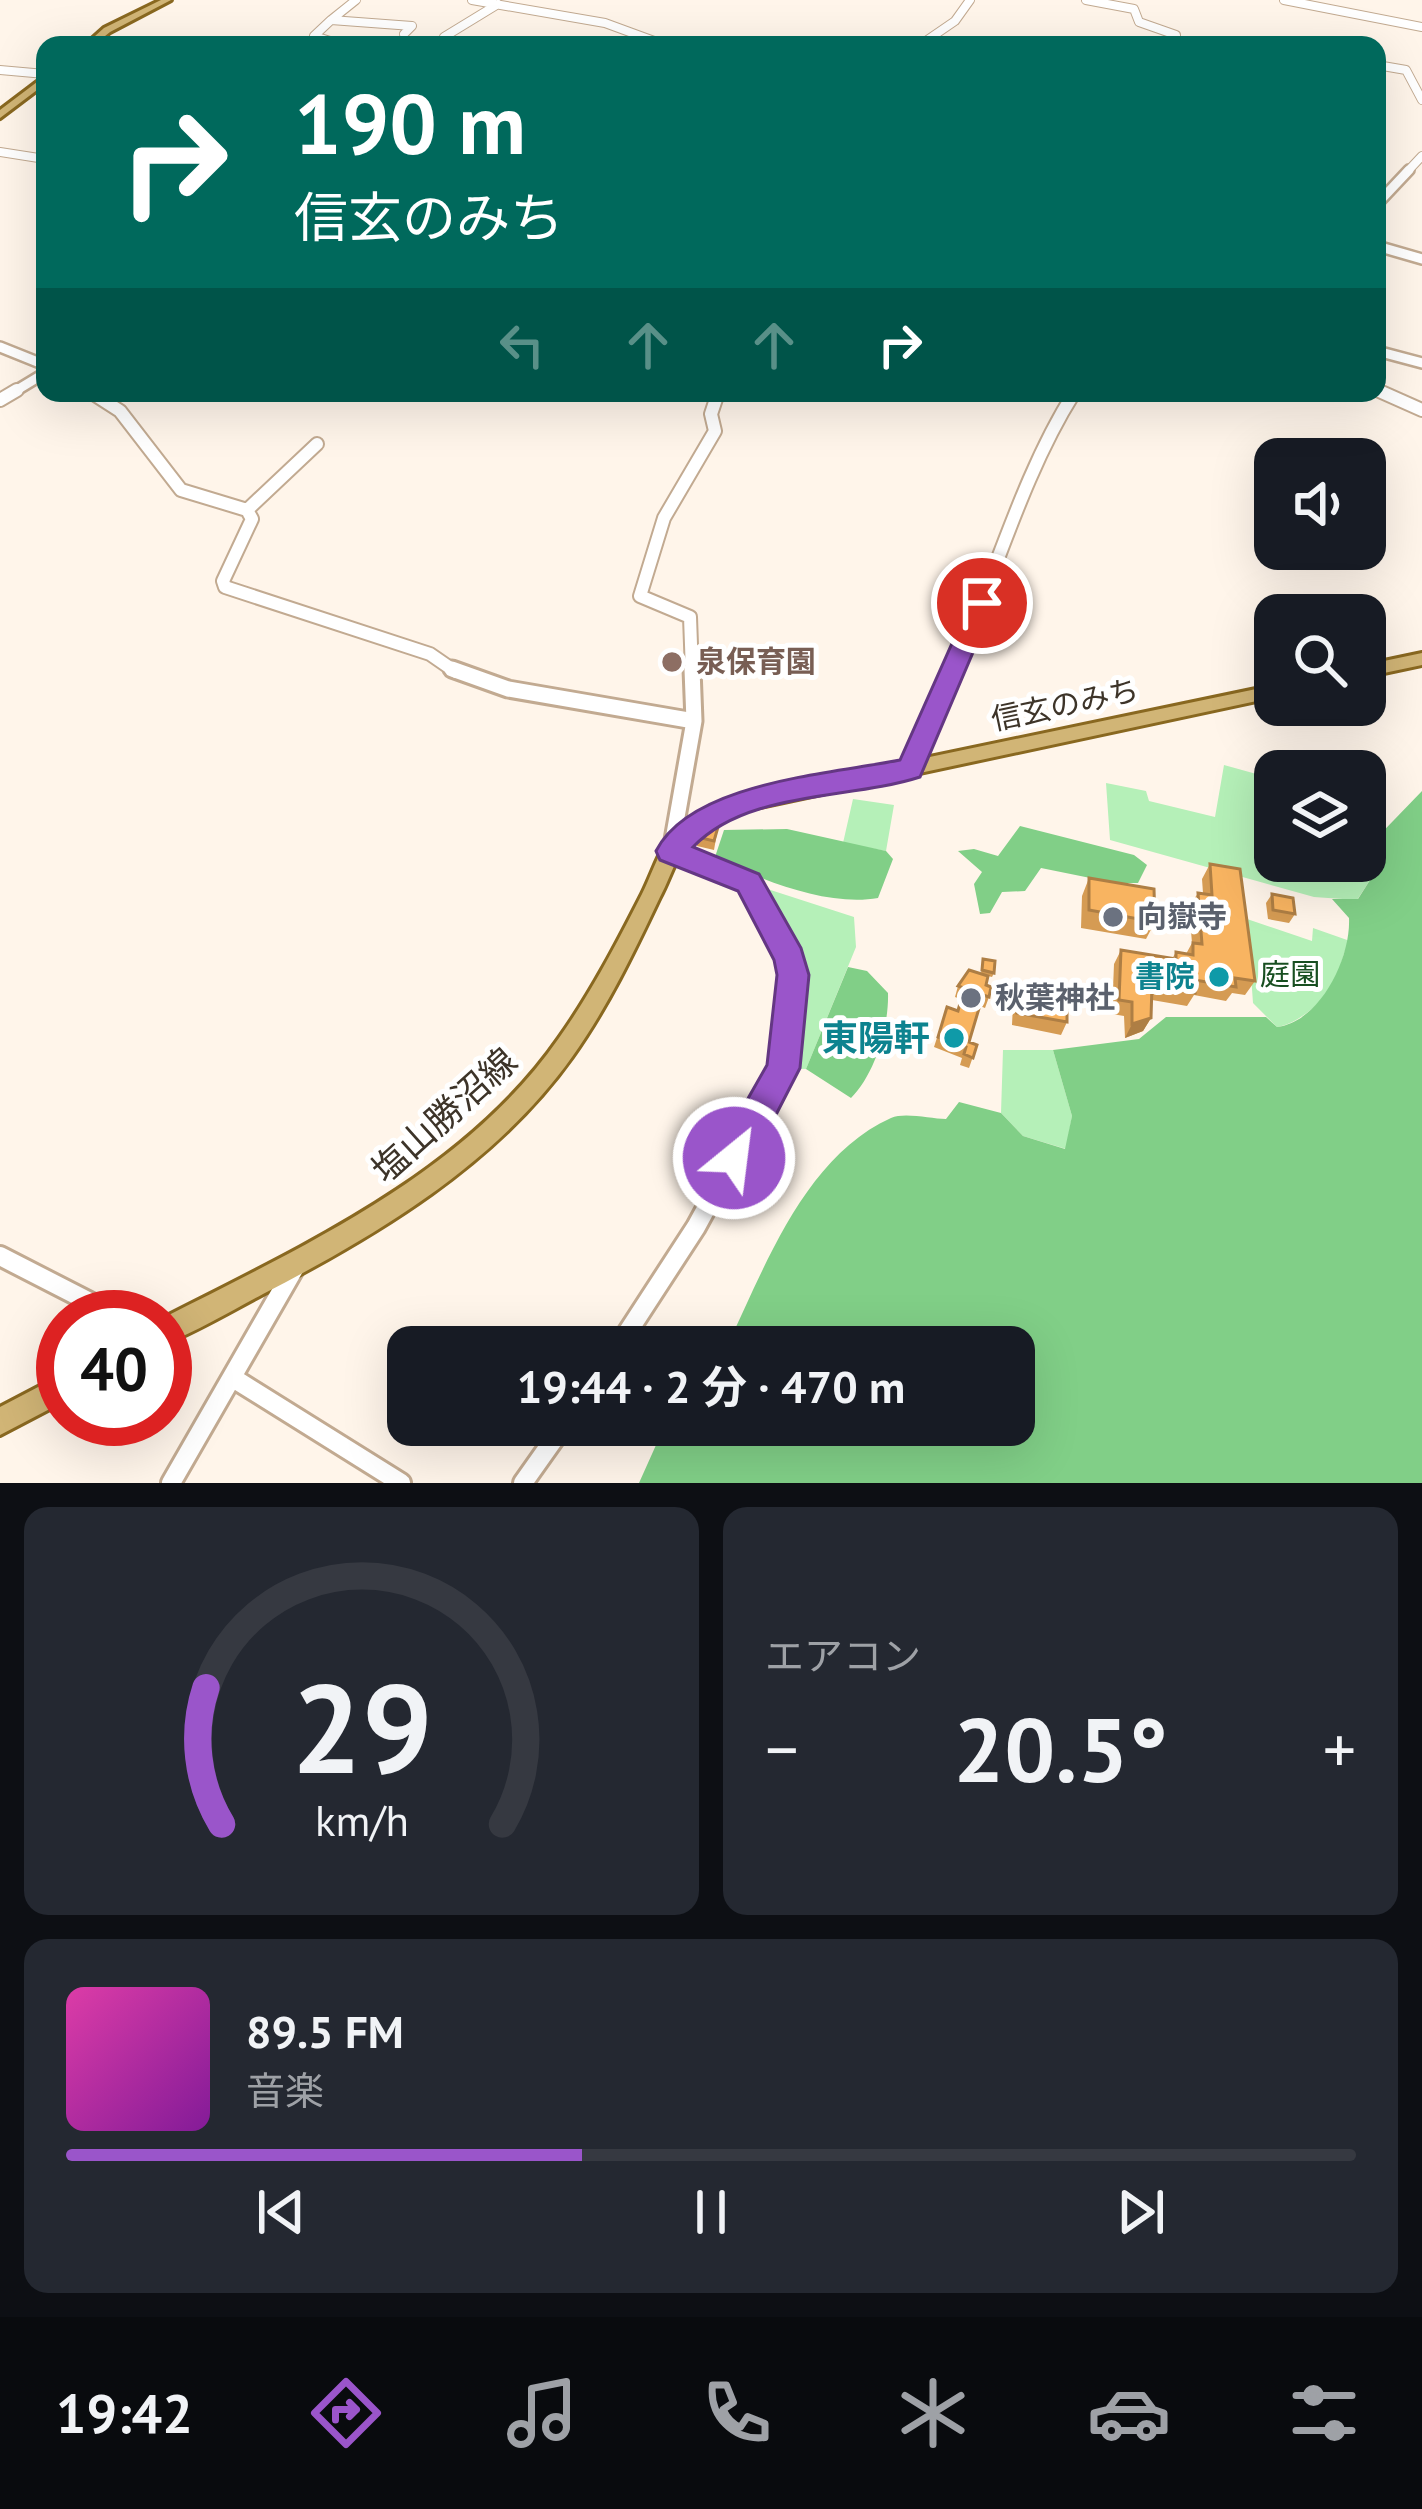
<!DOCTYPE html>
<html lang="ja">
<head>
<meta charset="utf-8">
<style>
  :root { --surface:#171b24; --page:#242831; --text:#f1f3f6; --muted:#9ea1a6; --line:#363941; --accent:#9a55ca }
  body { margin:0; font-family:"PT Sans","Noto Sans JP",sans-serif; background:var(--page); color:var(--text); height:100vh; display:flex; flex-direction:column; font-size:45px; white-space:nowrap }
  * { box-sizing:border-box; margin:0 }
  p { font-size:39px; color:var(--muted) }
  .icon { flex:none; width:66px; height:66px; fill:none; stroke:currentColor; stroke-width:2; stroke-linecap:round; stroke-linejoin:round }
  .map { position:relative; height:1483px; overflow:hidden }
  .drawer { display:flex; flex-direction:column; gap:24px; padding:24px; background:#0d0f14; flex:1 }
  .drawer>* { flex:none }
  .banner { position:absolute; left:36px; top:36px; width:1350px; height:366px; border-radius:24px; box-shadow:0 12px 48px #0002; background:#00695c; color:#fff; overflow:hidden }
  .fabs { position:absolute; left:1254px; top:438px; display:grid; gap:24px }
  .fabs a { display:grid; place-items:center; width:132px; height:132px; border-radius:24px; background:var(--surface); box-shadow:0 12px 48px #0002; font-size:60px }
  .speed { position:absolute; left:36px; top:1290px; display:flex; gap:24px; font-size:60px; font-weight:700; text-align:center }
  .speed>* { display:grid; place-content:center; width:156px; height:156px; border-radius:50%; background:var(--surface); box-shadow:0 12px 48px #0002; line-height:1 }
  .speed .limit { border:18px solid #d22; background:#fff; color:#111 }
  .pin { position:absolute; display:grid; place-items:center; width:102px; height:102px; color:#fff; margin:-51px; border:6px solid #fff; border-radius:50%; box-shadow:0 3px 12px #0007 }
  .me { position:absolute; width:132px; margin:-66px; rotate:29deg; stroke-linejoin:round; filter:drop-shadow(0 0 9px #0008) }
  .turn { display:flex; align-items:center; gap:42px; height:252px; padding:0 60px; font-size:54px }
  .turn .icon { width:156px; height:156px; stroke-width:2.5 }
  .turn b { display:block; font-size:84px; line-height:102px }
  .lanes { display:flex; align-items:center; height:114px; padding:0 60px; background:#0003; justify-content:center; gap:60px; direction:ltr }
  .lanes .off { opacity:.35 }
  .big { font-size:90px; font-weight:700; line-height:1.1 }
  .drawer .card { flex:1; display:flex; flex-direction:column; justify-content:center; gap:18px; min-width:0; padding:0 42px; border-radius:24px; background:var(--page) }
  .drawer .dial { align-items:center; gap:0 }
  .dial svg { height:312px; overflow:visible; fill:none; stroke:var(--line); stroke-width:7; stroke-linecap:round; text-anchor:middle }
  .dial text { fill:var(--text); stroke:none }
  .song { display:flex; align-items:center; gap:36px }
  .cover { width:144px; height:144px; border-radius:18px; background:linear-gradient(135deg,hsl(320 70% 55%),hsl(290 70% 35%)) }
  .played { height:12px; border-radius:6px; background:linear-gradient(90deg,var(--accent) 40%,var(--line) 40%) }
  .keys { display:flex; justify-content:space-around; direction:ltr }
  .heat { display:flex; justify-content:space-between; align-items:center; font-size:66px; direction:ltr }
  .drawer .tiles { flex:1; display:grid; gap:24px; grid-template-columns:1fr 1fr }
  .card:last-child { grid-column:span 2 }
  .trip { position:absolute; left:387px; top:1326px; width:648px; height:120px; border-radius:24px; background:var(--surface); box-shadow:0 12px 48px #0002; font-weight:700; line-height:120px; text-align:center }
  .menu { display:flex; height:192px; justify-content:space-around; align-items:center; background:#090b0e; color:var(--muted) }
  .menu .icon { width:84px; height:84px }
  .menu .selected { color:var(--accent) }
  .menu b { font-size:54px; color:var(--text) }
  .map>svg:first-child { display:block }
  .green { fill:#b5f0b8 }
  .forest { fill:#81cf87 }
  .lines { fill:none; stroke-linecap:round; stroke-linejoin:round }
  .minor-far4-casing { stroke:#c2aa91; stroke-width:10 }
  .minor-far3-casing { stroke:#c2aa91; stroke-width:14 }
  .minor-far2-casing { stroke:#c2aa91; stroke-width:16 }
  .minor-far1-casing { stroke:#c2aa91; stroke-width:21 }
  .minor-casing { stroke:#c2aa91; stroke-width:24 }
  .major-casing { stroke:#896820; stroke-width:6 }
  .minor-far4 { stroke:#fff; stroke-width:8 }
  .minor-far3 { stroke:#fff; stroke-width:9 }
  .minor-far2 { stroke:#fff; stroke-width:12 }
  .minor-far1 { stroke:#fff; stroke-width:15 }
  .minor { stroke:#fff; stroke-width:18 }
  .major { fill:#d1b576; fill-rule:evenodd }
  .wall { fill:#d59b53 }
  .shaded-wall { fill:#ae7e44 }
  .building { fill:#f8b461; stroke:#ae7e44; stroke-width:3 }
  .route { fill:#9a55ca; stroke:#643783; stroke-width:3 }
  .education-dot { fill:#8d6e63; stroke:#fff; stroke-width:4.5 }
  .worship-dot { fill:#6b7280; stroke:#fff; stroke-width:4.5 }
  .culture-dot { fill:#0f9aa8; stroke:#fff; stroke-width:4.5 }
  .labels { text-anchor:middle; stroke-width:10; stroke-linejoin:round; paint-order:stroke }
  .education-label { font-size:30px; font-weight:bold; fill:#785e54; stroke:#fff; text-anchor:start }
  .street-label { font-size:30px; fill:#3d3429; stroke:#fff }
  .worship-label { font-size:30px; font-weight:bold; fill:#5b616d; stroke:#fff; text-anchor:start }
  .park-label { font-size:30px; fill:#184f21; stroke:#fff }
  .culture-label { font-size:30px; font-weight:bold; fill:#0d838f; stroke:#fff; text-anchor:end }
  .near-culture-label { font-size:36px; font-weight:bold; fill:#0d838f; stroke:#fff; text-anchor:end }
  .near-street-label { font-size:36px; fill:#3d3429; stroke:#fff }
</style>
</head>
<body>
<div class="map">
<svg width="1422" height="1483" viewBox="0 0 1422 1483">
  <rect width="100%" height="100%" fill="#fff5ea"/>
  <path class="green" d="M 1224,765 L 1260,775 L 1275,789 L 1275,861 L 1355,861 L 1372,877 L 1357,900 L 1314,897 L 1110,840 L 1106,783 L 1146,791 L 1149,801 L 1215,817 Z
    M 853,799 L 894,805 L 886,851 L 843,843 Z
    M 749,883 L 854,917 L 856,947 L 806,1069 L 783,1068 L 793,975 Z
    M 1247,919 L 1312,941 L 1313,928 L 1350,941 C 1342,954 1342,964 1337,978 C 1330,998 1296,1025 1277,1027 L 1253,1003 Z
    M 1003,1050 L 1053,1050 L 1072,1116 L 1066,1149 L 1023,1136 L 1001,1113 Z"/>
  <path class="forest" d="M 1422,791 L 1422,1483 L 639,1483 L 665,1425 L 1014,1425 L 1014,1347 L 722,1347 L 729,1342 C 766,1264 806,1156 891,1118 C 905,1112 931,1119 946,1119 L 959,1102 L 1001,1113 L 1023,1136 L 1065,1149 L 1072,1116 L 1053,1050 L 1139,1039 L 1166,1017 L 1266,1017 L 1277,1027 C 1320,1022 1351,958 1349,918 L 1332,899 L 1358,899 L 1372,877 L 1355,861 L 1365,861 L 1365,850 Z
    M 1020,826 L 1134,855 L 1147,865 L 1138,883 L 1115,883 L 1041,868 L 1025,891 L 1002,892 L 990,913 L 980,914 L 974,884 L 982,872 L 958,851 L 974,849 L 998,856 Z
    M 787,829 L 886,851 L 893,859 L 878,898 C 828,907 760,880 715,857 L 724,830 Z
    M 848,967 L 867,971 L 888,993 C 889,1027 875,1074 851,1098 L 806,1069 Z"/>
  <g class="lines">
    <g class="minor-far4-casing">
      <path id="minor-far4" d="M 472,0 L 605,23 L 665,45
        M 1086,0 L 1134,9 L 1139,22 L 1176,35 L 1176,45
        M 1284,0 L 1422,27
        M 331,20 L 356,0
        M 444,37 L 498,4
        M 343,45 L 314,36 L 331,20 L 412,26 L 404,34
        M 920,45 L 955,21 L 970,0
        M 1377,65 L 1406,70 L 1422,100
        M 0,70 L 45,74
        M 0,152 L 45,159
        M 1406,173 L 1422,156"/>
    </g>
    <g class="minor-far3-casing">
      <path id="minor-far3" d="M 1377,204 L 1409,170
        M 1377,246 L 1422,259
        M 0,347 L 45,365
        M 1377,351 L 1422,363
        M 1377,390 L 1383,393
        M 12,393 L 45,373"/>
    </g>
    <g class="minor-far2-casing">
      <path id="minor-far2" d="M 1377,390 L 1422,410
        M 92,393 L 120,411 L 181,490 L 247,510
        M 0,400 L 17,390
        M 247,510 L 252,519 L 223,581 L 225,587 L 430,654 L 456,672
        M 247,510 L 317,444
        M 692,672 L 690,617 L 640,596 L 664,518 L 715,431 L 711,414 L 718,393
        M 953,672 C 993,582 1022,475 1074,393"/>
    </g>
    <g class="minor-far1-casing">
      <path id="minor-far1" d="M 452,669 L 508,689 L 694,721
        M 692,669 L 694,721 L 671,851 L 749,883 L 790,958 L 788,1029
        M 911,769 L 955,669"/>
    </g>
    <g class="minor-casing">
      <path id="minor" d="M 0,1256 L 119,1317
        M 618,1347 L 696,1227 L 783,1068 L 788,1026
        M 233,1378 L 401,1483
        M 171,1483 L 294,1269
        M 523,1483 L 564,1425"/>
    </g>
    <g class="major-casing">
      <path id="major" d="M 161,0 L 171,0 L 110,32 L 94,45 L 85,45 L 104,28 Z
        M 45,76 L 45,84 L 0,118 L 0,110 Z
        M 1422,653 L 1422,665 L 1365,677 L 1365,665 Z
        M 1275,685 L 1275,697 L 742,811 C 718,823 696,834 679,856 C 672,869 667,884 660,897 C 634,952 607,1008 572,1057 C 496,1164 377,1235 263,1294 C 231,1311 199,1330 165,1344 L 165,1317 C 306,1245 466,1172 559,1038 C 591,993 617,943 642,894 C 650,878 656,860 665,844 C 684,821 710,807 738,797 Z
        M 63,1374 L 63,1402 L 0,1435 L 0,1407 Z"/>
    </g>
    <use href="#minor-far4" class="minor-far4"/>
    <use href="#minor-far3" class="minor-far3"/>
    <use href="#minor-far2" class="minor-far2"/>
    <use href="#minor-far1" class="minor-far1"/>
    <use href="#minor" class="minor"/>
    <use href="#major" class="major"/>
  </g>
  <path class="wall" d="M 718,827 L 714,850 L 697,846 L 697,837 Z
    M 1210,864 L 1255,981 L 1245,995 L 1232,993 L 1226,1001 L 1194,995 L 1187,1006 L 1152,1000 L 1151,1018 L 1143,1031 L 1125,1038 L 1124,1016 L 1112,1014 L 1114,964 L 1121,950 L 1172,959 L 1176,952 L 1186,954 L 1192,943 L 1189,907 L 1198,893 L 1203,893 L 1202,879 Z
    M 1089,878 L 1155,922 L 1146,939 L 1081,928 L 1082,896 Z
    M 1272,894 L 1295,914 L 1289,923 L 1268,919 L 1266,903 Z
    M 983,959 L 994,973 L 992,977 L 988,976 L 986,985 L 989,997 L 985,1008 L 980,1006 L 969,1042 L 977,1045 L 969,1068 L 960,1065 L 962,1058 L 934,1047 L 947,1007 L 957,1010 L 960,999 L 955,997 L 958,986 L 981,974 Z
    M 1018,992 L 1067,1022 L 1061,1035 L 1012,1025 L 1013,1004 Z"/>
  <path class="shaded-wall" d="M 1151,1018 L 1143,1031 L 1125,1038 L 1132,1024 Z"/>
  <path class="building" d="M 709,825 L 718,827 L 714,841 L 697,837 Z
    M 1210,864 L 1240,869 L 1255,981 L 1235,978 L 1236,987 L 1195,980 L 1195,993 L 1152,985 L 1151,1018 L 1132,1024 L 1132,1002 L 1119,1000 L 1121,950 L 1176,959 L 1176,952 L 1193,955 L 1193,943 L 1202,944 L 1198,893 L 1212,895 Z
    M 1089,878 L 1154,889 L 1155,922 L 1089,910 Z
    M 1272,894 L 1293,898 L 1295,914 L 1273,910 Z
    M 983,959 L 995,961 L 994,973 L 982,970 Z
    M 969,970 L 988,976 L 986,985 L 991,987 L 989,997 L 983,995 L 969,1042 L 977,1045 L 973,1058 L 964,1054 L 966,1047 L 938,1037 L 947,1007 L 958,1011 L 964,988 L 958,986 Z
    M 1018,992 L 1067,1001 L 1067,1022 L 1017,1013 Z"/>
  <path class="route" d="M 982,594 L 994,603 L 920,777 C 849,800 748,790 693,847 L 759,874 L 801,948 L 809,975 L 800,1068 L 747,1171 L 734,1176 L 721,1171 L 716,1158 L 721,1146 L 767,1065 L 777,975 L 774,960 L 738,891 L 660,860 L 656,851 C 691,782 831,774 900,760 L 970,603 Z"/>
  <circle class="education-dot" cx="672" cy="662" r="12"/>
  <g class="worship-dot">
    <circle cx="1113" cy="917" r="12"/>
    <circle cx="971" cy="998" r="12"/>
  </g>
  <g class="culture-dot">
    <circle cx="1219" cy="977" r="12"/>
    <circle cx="954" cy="1038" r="12"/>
  </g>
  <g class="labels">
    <g class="education-label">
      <text x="696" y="672">泉保育園</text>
    </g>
    <g class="street-label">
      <text transform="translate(1065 705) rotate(-12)" y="10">信玄のみち</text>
    </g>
    <g class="worship-label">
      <text x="1137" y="927">向嶽寺</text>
      <text x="995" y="1008">秋葉神社</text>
    </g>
    <g class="park-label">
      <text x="1290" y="985">庭園</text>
    </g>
    <g class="culture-label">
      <text x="1195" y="987">書院</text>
    </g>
    <g class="near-culture-label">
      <text x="930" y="1051">東陽軒</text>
    </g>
    <g class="near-street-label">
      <text transform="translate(444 1115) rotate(-42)" y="13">塩山勝沼線</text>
    </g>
  </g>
</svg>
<div class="fabs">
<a><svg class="icon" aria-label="sound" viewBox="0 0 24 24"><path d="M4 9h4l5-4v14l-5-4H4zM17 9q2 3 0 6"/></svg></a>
<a><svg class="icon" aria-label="search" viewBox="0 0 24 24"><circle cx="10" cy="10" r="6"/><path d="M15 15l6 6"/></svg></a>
<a><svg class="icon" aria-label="layers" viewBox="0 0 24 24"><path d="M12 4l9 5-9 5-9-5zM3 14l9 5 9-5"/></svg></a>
</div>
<div class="speed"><div class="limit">40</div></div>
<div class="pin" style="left:982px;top:603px;background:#d93025"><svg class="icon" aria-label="arrive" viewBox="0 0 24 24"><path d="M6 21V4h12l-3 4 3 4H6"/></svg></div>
<svg class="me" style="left:734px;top:1158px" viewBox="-20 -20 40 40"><circle r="17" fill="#9a55ca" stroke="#fff" stroke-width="3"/><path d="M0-11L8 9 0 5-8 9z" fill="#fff"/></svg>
<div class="trip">19:44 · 2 分 · 470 m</div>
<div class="banner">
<div class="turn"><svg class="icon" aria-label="right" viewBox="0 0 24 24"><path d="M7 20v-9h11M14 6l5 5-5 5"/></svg><div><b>190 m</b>信玄のみち</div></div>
<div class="lanes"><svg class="icon off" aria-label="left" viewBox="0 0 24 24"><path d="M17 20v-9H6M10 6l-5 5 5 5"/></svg><svg class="icon off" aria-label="ahead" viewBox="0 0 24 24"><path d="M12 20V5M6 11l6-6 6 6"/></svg><svg class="icon off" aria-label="ahead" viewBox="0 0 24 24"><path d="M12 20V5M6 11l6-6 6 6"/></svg><svg class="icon" aria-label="right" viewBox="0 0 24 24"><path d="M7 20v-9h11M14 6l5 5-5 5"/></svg></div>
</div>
</div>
<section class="drawer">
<div class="tiles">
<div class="card dial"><svg viewBox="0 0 100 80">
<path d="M14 69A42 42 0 1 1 86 69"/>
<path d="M14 69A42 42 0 0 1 10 34" stroke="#9a55ca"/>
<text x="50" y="56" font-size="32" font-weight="700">29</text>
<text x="50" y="72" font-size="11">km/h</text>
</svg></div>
<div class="card"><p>エアコン</p>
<div class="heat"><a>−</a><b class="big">20.5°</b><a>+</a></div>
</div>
<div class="card">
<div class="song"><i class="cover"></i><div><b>89.5 FM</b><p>音楽</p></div></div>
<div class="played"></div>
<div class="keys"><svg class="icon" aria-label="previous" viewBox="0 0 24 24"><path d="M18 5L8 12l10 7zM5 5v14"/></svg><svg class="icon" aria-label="pause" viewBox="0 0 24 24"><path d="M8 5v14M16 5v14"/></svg><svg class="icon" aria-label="next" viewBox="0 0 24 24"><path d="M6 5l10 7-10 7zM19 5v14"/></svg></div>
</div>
</div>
</section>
<nav class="menu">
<b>19:42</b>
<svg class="icon selected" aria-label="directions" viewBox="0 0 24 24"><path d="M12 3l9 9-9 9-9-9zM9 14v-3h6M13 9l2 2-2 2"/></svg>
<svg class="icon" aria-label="music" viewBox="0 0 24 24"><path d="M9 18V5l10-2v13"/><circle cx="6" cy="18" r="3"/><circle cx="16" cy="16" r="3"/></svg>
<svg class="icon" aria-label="phone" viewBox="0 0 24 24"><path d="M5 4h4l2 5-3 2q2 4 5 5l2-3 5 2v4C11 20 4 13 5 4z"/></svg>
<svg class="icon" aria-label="climate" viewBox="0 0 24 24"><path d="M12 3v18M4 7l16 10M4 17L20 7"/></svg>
<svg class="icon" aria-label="car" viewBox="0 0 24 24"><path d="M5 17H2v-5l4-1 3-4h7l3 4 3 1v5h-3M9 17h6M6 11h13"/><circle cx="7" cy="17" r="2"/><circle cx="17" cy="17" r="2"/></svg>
<svg class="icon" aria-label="filters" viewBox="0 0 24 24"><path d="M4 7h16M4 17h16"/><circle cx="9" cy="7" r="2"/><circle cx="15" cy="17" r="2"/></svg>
</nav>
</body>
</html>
